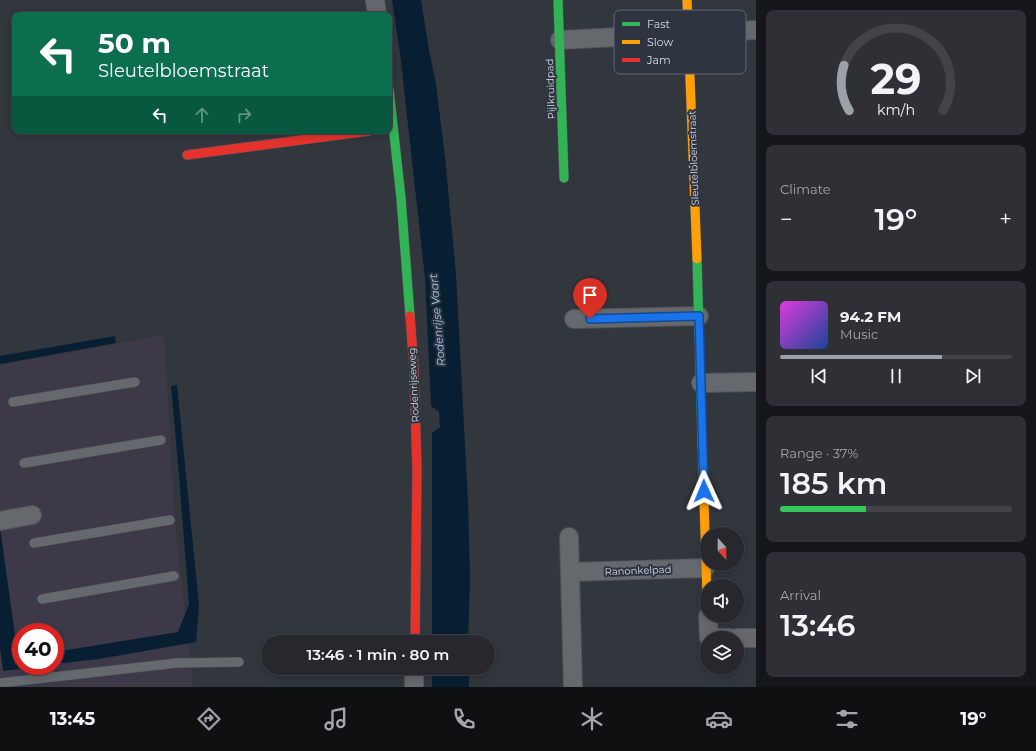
<!DOCTYPE html>
<html lang="en">
<head>
<meta charset="utf-8">
<style>
  :root { --surface:#26282e; --page:#2e3036; --text:#f1f3f6; --muted:#a4a6aa; --line:#42444a; --accent:#9ca1a8 }
  body { margin:0; font-family:Montserrat,sans-serif; background:var(--page); color:var(--text); height:100vh; display:flex; flex-direction:column; font-size:15px; white-space:nowrap }
  * { box-sizing:border-box; margin:0 }
  p { font-size:13px; color:var(--muted) }
  .icon { flex:none; width:22px; height:22px; fill:none; stroke:currentColor; stroke-width:2; stroke-linecap:round; stroke-linejoin:round }
  .map { position:relative; flex:1; overflow:hidden }
  .drawer { display:flex; flex-direction:column; gap:10px; padding:10px; background:#151619; width:280px }
  .drawer>* { flex:none }
  .hud { position:absolute; left:12px; top:12px; width:380px; height:122px; border-radius:8px; box-shadow:0 2px 10px #0003,0 0 0 1px var(--line); background:#0b6e4f; color:#fff; overflow:hidden }
  .needle { width:26px; rotate:159deg }
  .fabs { position:absolute; left:700px; top:527px; display:grid; gap:8px }
  .fabs a { display:grid; place-items:center; width:44px; height:44px; border-radius:50%; background:var(--surface); box-shadow:0 2px 10px #0003,0 0 0 1px var(--line); font-size:20px }
  .speed { position:absolute; left:12px; top:623px; display:flex; gap:8px; font-size:20px; font-weight:700; text-align:center }
  .speed>* { display:grid; place-content:center; width:52px; height:52px; border-radius:50%; background:var(--surface); box-shadow:0 2px 10px #0003,0 0 0 1px var(--line); line-height:1 }
  .speed .limit { border:6px solid #d22; background:#fff; color:#111 }
  .pin { position:absolute; display:grid; place-items:center; width:34px; height:34px; color:#fff; margin:-41px -17px; border-radius:50% 50% 50% 0; rotate:-45deg; box-shadow:0 0 4px #0007 }
  .pin .icon { rotate:45deg }
  .me { position:absolute; width:44px; margin:-22px; rotate:359deg; stroke-linejoin:round; filter:drop-shadow(0 0 3px #0008) }
  .turn { display:flex; align-items:center; gap:14px; height:84px; padding:0 20px; font-size:18px }
  .turn .icon { width:52px; height:52px; stroke-width:2.5 }
  .turn b { display:block; font-size:28px; line-height:34px }
  .lanes { display:flex; align-items:center; height:38px; padding:0 20px; background:#0003; justify-content:center; gap:20px; direction:ltr }
  .lanes .off { opacity:.35 }
  .big { font-size:30px; font-weight:600; line-height:1.1 }
  .drawer .card { flex:1; display:flex; flex-direction:column; justify-content:center; gap:6px; min-width:0; padding:0 14px; border-radius:8px; background:var(--page) }
  .drawer .dial { align-items:center; gap:0 }
  .dial svg { height:104px; overflow:visible; fill:none; stroke:var(--line); stroke-width:7; stroke-linecap:round; text-anchor:middle }
  .dial text { fill:var(--text); stroke:none }
  .song { display:flex; align-items:center; gap:12px }
  .cover { width:48px; height:48px; border-radius:6px; background:linear-gradient(135deg,hsl(300 70% 55%),hsl(220 70% 35%)) }
  .played { height:4px; border-radius:2px; background:linear-gradient(90deg,var(--accent) 70%,var(--line) 70%) }
  .keys { display:flex; justify-content:space-around; direction:ltr }
  .heat { display:flex; justify-content:space-between; align-items:center; font-size:22px; direction:ltr }
  .charge { height:6px; border-radius:3px; background:linear-gradient(90deg,#34c759 37%,var(--line) 0) }
  .trip { position:absolute; left:261px; top:635px; width:234px; height:40px; border-radius:20px; background:var(--surface); box-shadow:0 2px 10px #0003,0 0 0 1px var(--line); font-weight:600; line-height:40px; text-align:center }
  .tabs { display:flex; height:64px; justify-content:space-around; align-items:center; background:#0f1012; color:var(--muted) }
  .tabs .icon { width:28px; height:28px }
  .tabs .on { color:var(--accent) }
  .tabs b { font-size:18px; color:var(--text) }
  main { display:flex; flex:1; min-height:0 }
  .map>svg:first-child { display:block }
  .commercial { fill:#3d3948; fill-rule:evenodd }
  .water { fill:#081f33 }
  .lines { fill:none; stroke-linecap:round; stroke-linejoin:round }
  .lane-casing { stroke:#505359; stroke-width:10 }
  .street-casing { stroke:#505359; stroke-width:20 }
  .fast-casing { stroke:#505359; stroke-width:10 }
  .slow-casing { stroke:#505359; stroke-width:10 }
  .jam-casing { stroke:#505359; stroke-width:10 }
  .lane { stroke:#65686d; stroke-width:9 }
  .street { stroke:#65686d; stroke-width:18 }
  .fast { stroke:#30b455; stroke-width:9 }
  .slow { stroke:#ff9f0a; stroke-width:9 }
  .jam { stroke:#e5322d; stroke-width:9 }
  .route-casing { stroke:#114b97; stroke-width:10 }
  .route { stroke:#1a73e8; stroke-width:7 }
  .labels { text-anchor:middle; stroke-width:4; stroke-linejoin:round; paint-order:stroke }
  .street-label { font-size:10px; fill:#d5dae1; stroke:#2e3541 }
  .water-label { font-size:11px; font-style:italic; fill:#a4caec; stroke:#2e3541 }
  .key { fill:#2e3541; stroke:#606771; stroke-width:1 }
  .key-label { font-size:11px; fill:#d5dae1 }
</style>
</head>
<body>
<main>
<div class="map">
<svg width="756" height="687" viewBox="0 0 756 687">
  <rect width="100%" height="100%" fill="#32363d"/>
  <path class="commercial" d="M 164,335 L 175,520 L 193,687 L 0,687 L 0,365 ZM 21,632 L 55,632 L 55,666 L 21,666 Z"/>
  <path class="water" d="M 392,0 L 421,0 L 429,50 L 436,84 L 445,157 L 456,274 L 468,502 L 470,579 L 468,642 L 432,642 L 432,433 L 440,427 L 439,412 L 431,406 L 425,278 L 400,53 Z
    M 115,336 L 116,343 L 0,364 L 0,356 Z
    M 177,385 L 199,605 L 196,642 L 99,659 L 55,664 L 55,652 L 178,632 L 189,604 L 179,475 L 171,386 Z
    M 0,527 L 18,657 L 21,657 L 21,666 L 43,666 L 3,671 L 0,648 Z
    M 432,668 L 469,668 L 469,687 L 432,687 Z"/>
  <g class="lines">
    <g class="lane-casing">
      <path id="lane" d="M 13,402 L 135,382
        M 24,463 L 161,440
        M 34,543 L 170,520
        M 42,599 L 174,576
        M 0,683 L 177,663 L 239,662"/>
    </g>
    <g class="street-casing">
      <path id="street" d="M 375,0 L 377,15
        M 560,40 L 756,30
        M 574,319 L 699,316
        M 701,383 L 756,382
        M 0,521 L 32,515
        M 569,537 L 573,687
        M 570,572 L 705,568
        M 708,616 L 709,638 L 730,638
        M 737,638 L 756,638
        M 414,687 L 414,668"/>
    </g>
    <g class="fast-casing">
      <path id="fast" d="M 558,0 L 564,178
        M 389,89 L 401,198 L 410,316
        M 697,259 L 702,437"/>
    </g>
    <g class="slow-casing">
      <path id="slow" d="M 687,0 L 697,259
        M 702,437 L 707,597"/>
    </g>
    <g class="jam-casing">
      <path id="jam" d="M 187,155 L 369,131
        M 410,316 L 414,369 L 417,470 L 415,642"/>
    </g>
    <use href="#lane" class="lane"/>
    <use href="#street" class="street"/>
    <use href="#fast" class="fast"/>
    <use href="#slow" class="slow"/>
    <use href="#jam" class="jam"/>
  </g>
  <g class="lines">
    <g class="route-casing">
      <path id="route" d="M 590,319 L 699,316 L 704,491"/>
    </g>
    <use href="#route" class="route"/>
  </g>
  <g class="labels">
    <g class="street-label">
      <text transform="translate(550 89) rotate(-92)" y="4">Pijlkruidpad</text>
      <text transform="translate(693 158) rotate(-92)" y="4">Sleutelbloemstraat</text>
      <text transform="translate(413 385) rotate(-93)" y="4">Rodenrijseweg</text>
      <text transform="translate(638 570) rotate(-2)" y="4">Ranonkelpad</text>
    </g>
    <g class="water-label">
      <text transform="translate(437 320) rotate(-95)" y="4">Rodenrijse Vaart</text>
    </g>
  </g>
  <rect x="614" y="10" width="132" height="64" rx="6" class="key"/>
  <rect x="622" y="22" width="18" height="4" fill="#30b455"/>
  <rect x="622" y="40" width="18" height="4" fill="#ff9f0a"/>
  <rect x="622" y="58" width="18" height="4" fill="#e5322d"/>
  <g class="key-label">
    <text x="647" y="28">Fast</text>
    <text x="647" y="46">Slow</text>
    <text x="647" y="64">Jam</text>
  </g>
</svg>
<div class="fabs">
<a><svg class="needle" viewBox="-14 -14 28 28"><path d="M0-13l5 13h-10z" fill="#e53935"/><path d="M0 13l5-13h-10z" fill="#a4a6aa"/></svg></a>
<a><svg class="icon" aria-label="sound" viewBox="0 0 24 24"><path d="M4 9h4l5-4v14l-5-4H4zM17 9q2 3 0 6"/></svg></a>
<a><svg class="icon" aria-label="layers" viewBox="0 0 24 24"><path d="M12 4l9 5-9 5-9-5zM3 14l9 5 9-5"/></svg></a>
</div>
<div class="speed"><div class="limit">40</div></div>
<div class="pin" style="left:590px;top:319px;background:#d93025"><svg class="icon" aria-label="arrive" viewBox="0 0 24 24"><path d="M6 21V4h12l-3 4 3 4H6"/></svg></div>
<svg class="me" style="left:704px;top:491px" viewBox="-20 -20 40 40"><path d="M0-17L14 15 0 8-14 15z" fill="#1a73e8" stroke="#fff" stroke-width="4"/></svg>
<div class="trip">13:46 · 1 min · 80 m</div>
<div class="hud">
<div class="turn"><svg class="icon" aria-label="left" viewBox="0 0 24 24"><path d="M17 20v-9H6M10 6l-5 5 5 5"/></svg><div><b>50 m</b>Sleutelbloemstraat</div></div>
<div class="lanes"><svg class="icon" aria-label="left" viewBox="0 0 24 24"><path d="M17 20v-9H6M10 6l-5 5 5 5"/></svg><svg class="icon off" aria-label="ahead" viewBox="0 0 24 24"><path d="M12 20V5M6 11l6-6 6 6"/></svg><svg class="icon off" aria-label="right" viewBox="0 0 24 24"><path d="M7 20v-9h11M14 6l5 5-5 5"/></svg></div>
</div>
</div>
<section class="drawer">
<div class="card dial"><svg viewBox="0 0 100 80">
<path d="M14 69A42 42 0 1 1 86 69"/>
<path d="M14 69A42 42 0 0 1 10 34" stroke="#9ca1a8"/>
<text x="50" y="56" font-size="32" font-weight="700">29</text>
<text x="50" y="72" font-size="11">km/h</text>
</svg></div>
<div class="card"><p>Climate</p>
<div class="heat"><a>−</a><b class="big">19°</b><a>+</a></div>
</div>
<div class="card">
<div class="song"><i class="cover"></i><div><b>94.2 FM</b><p>Music</p></div></div>
<div class="played"></div>
<div class="keys"><svg class="icon" aria-label="previous" viewBox="0 0 24 24"><path d="M18 5L8 12l10 7zM5 5v14"/></svg><svg class="icon" aria-label="pause" viewBox="0 0 24 24"><path d="M8 5v14M16 5v14"/></svg><svg class="icon" aria-label="next" viewBox="0 0 24 24"><path d="M6 5l10 7-10 7zM19 5v14"/></svg></div>
</div>
<div class="card"><p>Range · 37%</p><b class="big">185 km</b><div class="charge"></div></div>
<div class="card"><p>Arrival</p><b class="big">13:46</b></div>
</section>
</main>
<nav class="tabs">
<b>13:45</b>
<svg class="icon on" aria-label="directions" viewBox="0 0 24 24"><path d="M12 3l9 9-9 9-9-9zM9 14v-3h6M13 9l2 2-2 2"/></svg>
<svg class="icon" aria-label="music" viewBox="0 0 24 24"><path d="M9 18V5l10-2v13"/><circle cx="6" cy="18" r="3"/><circle cx="16" cy="16" r="3"/></svg>
<svg class="icon" aria-label="phone" viewBox="0 0 24 24"><path d="M5 4h4l2 5-3 2q2 4 5 5l2-3 5 2v4C11 20 4 13 5 4z"/></svg>
<svg class="icon" aria-label="climate" viewBox="0 0 24 24"><path d="M12 3v18M4 7l16 10M4 17L20 7"/></svg>
<svg class="icon" aria-label="car" viewBox="0 0 24 24"><path d="M5 17H2v-5l4-1 3-4h7l3 4 3 1v5h-3M9 17h6M6 11h13"/><circle cx="7" cy="17" r="2"/><circle cx="17" cy="17" r="2"/></svg>
<svg class="icon" aria-label="filters" viewBox="0 0 24 24"><path d="M4 7h16M4 17h16"/><circle cx="9" cy="7" r="2"/><circle cx="15" cy="17" r="2"/></svg>
<b>19°</b>
</nav>
</body>
</html>
